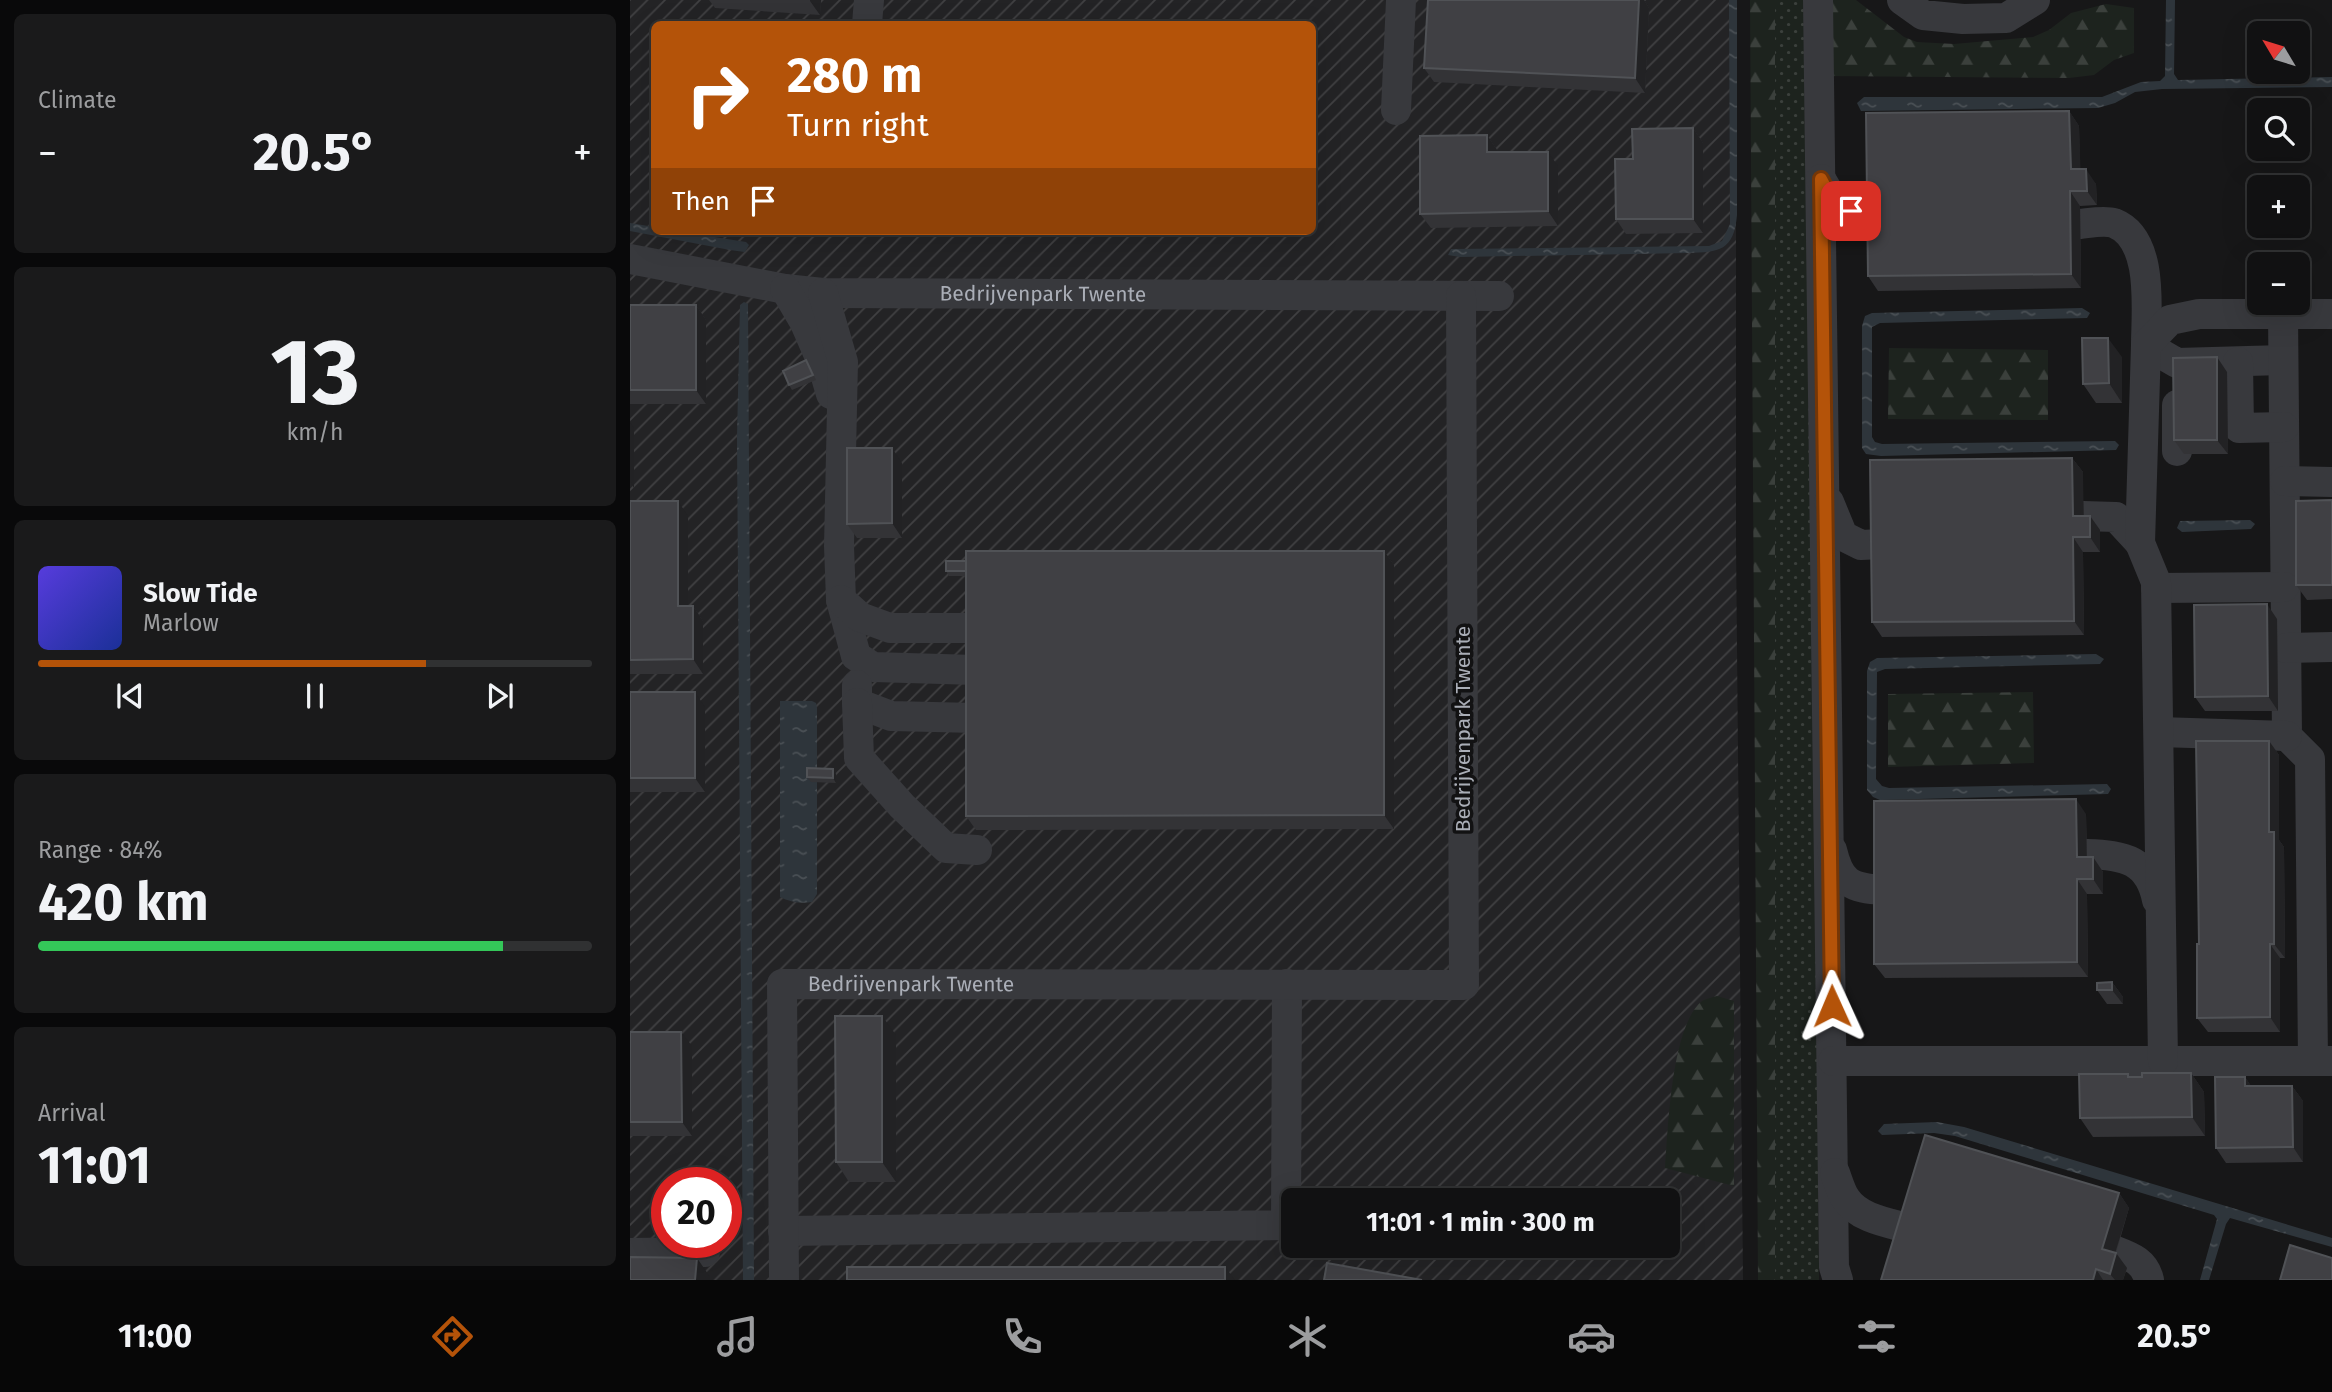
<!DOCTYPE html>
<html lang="en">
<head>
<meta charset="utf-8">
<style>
  :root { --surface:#111112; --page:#1a1a1b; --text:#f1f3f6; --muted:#9c9d9f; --line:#303132; --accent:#b45309 }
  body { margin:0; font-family:"Fira Sans",sans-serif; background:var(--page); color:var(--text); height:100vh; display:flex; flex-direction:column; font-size:26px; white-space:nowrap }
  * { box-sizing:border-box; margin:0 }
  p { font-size:23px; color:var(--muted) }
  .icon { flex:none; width:38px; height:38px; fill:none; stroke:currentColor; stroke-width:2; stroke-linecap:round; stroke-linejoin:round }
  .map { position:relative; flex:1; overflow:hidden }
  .panel { display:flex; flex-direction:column; gap:14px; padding:14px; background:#09090a; width:630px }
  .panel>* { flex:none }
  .guide { position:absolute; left:21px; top:21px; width:665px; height:214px; border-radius:10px; box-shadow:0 7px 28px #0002,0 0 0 2px var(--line); background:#b45309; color:#fff; overflow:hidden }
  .needle { width:46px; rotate:308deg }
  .controls { position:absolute; left:1617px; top:21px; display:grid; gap:14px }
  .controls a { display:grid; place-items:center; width:63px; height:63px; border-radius:10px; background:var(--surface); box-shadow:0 7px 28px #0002,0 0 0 2px var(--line); font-size:35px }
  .speed { position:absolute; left:21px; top:1167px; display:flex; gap:14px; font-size:35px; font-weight:700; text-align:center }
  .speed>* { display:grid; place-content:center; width:91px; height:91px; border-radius:50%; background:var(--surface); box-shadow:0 7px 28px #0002,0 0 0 2px var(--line); line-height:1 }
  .speed .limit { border:10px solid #d22; background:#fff; color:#111 }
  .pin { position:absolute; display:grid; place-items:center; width:60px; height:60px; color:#fff; margin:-30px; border-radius:14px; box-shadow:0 4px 10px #0006 }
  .me { position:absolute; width:77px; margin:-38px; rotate:359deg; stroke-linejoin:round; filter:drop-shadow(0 0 5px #0008) }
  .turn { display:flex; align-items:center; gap:24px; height:147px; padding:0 21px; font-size:32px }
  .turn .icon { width:91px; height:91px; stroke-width:2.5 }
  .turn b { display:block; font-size:49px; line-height:60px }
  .then { display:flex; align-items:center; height:66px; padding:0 21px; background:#0003; gap:14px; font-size:26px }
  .big { font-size:52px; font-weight:700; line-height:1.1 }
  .panel .card { flex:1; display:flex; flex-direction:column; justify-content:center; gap:10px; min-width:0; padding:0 24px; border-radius:10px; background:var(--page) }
  .panel .dial { align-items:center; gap:0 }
  .dial b { font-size:91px; line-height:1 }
  .song { display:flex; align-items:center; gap:21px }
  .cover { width:84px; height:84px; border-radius:10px; background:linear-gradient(135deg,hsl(250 70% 55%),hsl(230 70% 35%)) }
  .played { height:7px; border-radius:4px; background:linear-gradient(90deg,var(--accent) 70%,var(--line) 70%) }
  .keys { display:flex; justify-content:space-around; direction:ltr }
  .heat { display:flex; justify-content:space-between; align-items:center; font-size:38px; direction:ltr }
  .charge { height:10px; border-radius:5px; background:linear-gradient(90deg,#34c759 84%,var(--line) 0) }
  .trip { position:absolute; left:651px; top:1188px; width:399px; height:70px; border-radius:10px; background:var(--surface); box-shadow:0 7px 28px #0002,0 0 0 2px var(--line); font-weight:700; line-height:70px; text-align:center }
  .tabs { display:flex; height:112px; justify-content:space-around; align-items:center; background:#070707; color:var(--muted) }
  .tabs .icon { width:49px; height:49px }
  .tabs .selected { color:var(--accent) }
  .tabs b { font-size:32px; color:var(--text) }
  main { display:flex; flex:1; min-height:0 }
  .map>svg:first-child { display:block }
  .industrial { fill:url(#industrial-furrows); fill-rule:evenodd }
  .grass { fill:url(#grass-dots) }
  .forest { fill:url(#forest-firs) }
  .water { fill:url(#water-ripples) }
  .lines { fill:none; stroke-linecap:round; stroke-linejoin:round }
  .minor { stroke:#38393d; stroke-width:30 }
  .wall { fill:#333336 }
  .shaded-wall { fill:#222224 }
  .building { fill:#404044; stroke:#505256; stroke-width:2 }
  .route-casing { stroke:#753606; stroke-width:18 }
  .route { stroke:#b45309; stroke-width:12 }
  .labels { text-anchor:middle; stroke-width:7; stroke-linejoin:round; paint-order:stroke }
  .street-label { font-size:21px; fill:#aaaeb7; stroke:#121213 }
</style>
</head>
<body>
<main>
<section class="panel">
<div class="card"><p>Climate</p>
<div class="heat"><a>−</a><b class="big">20.5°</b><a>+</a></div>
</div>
<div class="card dial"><b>13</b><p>km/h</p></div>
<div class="card">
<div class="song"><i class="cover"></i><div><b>Slow Tide</b><p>Marlow</p></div></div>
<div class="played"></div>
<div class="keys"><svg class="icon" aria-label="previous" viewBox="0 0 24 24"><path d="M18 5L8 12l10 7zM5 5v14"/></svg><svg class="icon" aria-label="pause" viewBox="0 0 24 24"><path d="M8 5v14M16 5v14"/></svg><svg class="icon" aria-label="next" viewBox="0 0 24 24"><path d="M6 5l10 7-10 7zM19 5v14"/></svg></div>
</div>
<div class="card"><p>Range · 84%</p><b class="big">420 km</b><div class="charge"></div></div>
<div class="card"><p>Arrival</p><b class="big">11:01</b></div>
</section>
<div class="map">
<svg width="1702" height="1280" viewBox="0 0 1702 1280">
  <defs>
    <pattern id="industrial-furrows" width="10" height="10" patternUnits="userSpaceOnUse" patternTransform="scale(1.75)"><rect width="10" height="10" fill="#232325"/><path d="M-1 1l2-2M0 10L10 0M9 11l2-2" fill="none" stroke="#404042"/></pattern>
    <pattern id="grass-dots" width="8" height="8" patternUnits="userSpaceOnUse" patternTransform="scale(1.75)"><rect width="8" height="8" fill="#1d231e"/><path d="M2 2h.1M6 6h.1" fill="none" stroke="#3b403c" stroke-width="1.8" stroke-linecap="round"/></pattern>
    <pattern id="forest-firs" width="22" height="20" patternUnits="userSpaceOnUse" patternTransform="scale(1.75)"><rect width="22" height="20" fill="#1d231e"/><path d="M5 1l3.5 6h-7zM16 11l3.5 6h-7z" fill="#3b403c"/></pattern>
    <pattern id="water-ripples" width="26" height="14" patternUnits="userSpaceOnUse" patternTransform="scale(1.75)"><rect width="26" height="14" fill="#2e353b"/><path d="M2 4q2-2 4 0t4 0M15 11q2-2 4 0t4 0" fill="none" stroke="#4a5055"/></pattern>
  </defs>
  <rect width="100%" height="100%" fill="#171718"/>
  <path class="industrial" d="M 0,0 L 1106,0 L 1106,543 L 1113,1280 L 0,1280 ZM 24,24 L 682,24 L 682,231 L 24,231 ZM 37,1183 L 96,1183 L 96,1242 L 37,1242 ZM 663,1200 L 1038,1200 L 1038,1246 L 663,1246 Z"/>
  <path class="grass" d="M 1145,0 L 1179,0 L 1189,1280 L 1145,1280 Z"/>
  <path class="forest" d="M 1120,0 L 1145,0 L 1145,1280 L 1128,1280 Z
    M 1198,0 L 1226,0 L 1274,37 L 1287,42 L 1324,44 L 1403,37 L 1419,30 L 1441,13 L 1476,4 L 1504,8 L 1504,53 L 1484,60 L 1464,75 L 1439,78 L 1195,76 Z
    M 1259,348 L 1418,350 L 1418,420 L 1258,419 Z
    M 1403,692 L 1404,763 L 1258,767 L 1258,694 Z
    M 1087,996 L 1104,1001 L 1104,1186 L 1035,1168 C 1038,1130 1041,1026 1072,1001 C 1076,999 1082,997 1087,996 Z"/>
  <path class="water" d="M 1099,0 L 1107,0 L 1107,215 C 1104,251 1089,252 1058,253 L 830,257 L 818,255 L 821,249 L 1079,246 L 1092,241 L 1100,224 Z
    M 1536,0 L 1545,0 L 1544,74 L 1548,80 L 1702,77 L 1702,87 L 1532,89 L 1505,92 L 1485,103 L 1468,108 L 1231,111 L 1227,103 L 1234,97 L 1472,97 L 1511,82 L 1530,81 L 1535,76 Z
    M 0,223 L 24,227 L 24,231 L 46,231 L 116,242 L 119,245 L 115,252 L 100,250 L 0,231 Z
    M 114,302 L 118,304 L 124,1280 L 113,1280 L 107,437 L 110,305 Z
    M 1452,308 L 1460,313 L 1457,318 L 1250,323 L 1242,327 L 1242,437 L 1245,442 L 1252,444 L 1485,441 L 1489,445 L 1486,450 L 1251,456 L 1236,454 L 1232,448 L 1232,326 L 1235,316 L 1242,313 Z
    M 1620,520 L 1625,524 L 1621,529 L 1552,532 L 1547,528 L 1550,521 Z
    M 1466,654 L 1474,659 L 1470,664 L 1255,669 L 1247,672 L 1246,779 L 1252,786 L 1259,788 L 1477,784 L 1481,789 L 1478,794 L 1250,800 L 1243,797 L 1237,790 L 1237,671 L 1240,662 L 1247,658 Z
    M 150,701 L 182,701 L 186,703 L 187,708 L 187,894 L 182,902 C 171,904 160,902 150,897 Z
    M 1307,1122 L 1334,1127 L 1702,1238 L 1702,1247 L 1600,1218 L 1596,1224 L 1579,1280 L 1570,1280 L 1587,1219 L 1584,1215 L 1325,1136 L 1304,1133 L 1252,1135 L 1248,1131 L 1254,1124 Z"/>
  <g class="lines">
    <g class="minor">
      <path d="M 1188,0 L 1204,1267 L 1208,1280"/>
      <path d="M 1272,0 L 1293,15 L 1333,19 L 1376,18 L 1405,0"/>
      <path d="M 237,24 L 239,0"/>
      <path d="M 766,110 L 771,0"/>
      <path d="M 1191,179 C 1208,210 1212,211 1248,211"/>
      <path d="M 1450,224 C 1460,223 1474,220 1484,223 C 1525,239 1516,311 1516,345 L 1547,363 L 1653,360"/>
      <path id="s1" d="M 0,259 L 155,289 L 193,293 L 869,296"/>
      <path d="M 155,289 L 175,323 L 191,360 L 201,394"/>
      <path d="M 193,293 L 213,362 L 209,546 L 211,600 L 226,656 L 243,667 L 346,670"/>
      <path d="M 1653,314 L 1657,736 L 1680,759 L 1683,1061"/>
      <path d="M 1608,362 L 1609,428 L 1654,427"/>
      <path d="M 1547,405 L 1547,451"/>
      <path d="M 1655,481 L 1702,482"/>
      <path d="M 1199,502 L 1213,536 L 1231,545 L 1251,544"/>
      <path d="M 1453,516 L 1486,517 L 1510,543"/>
      <path d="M 1526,588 L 1654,587"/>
      <path d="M 211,600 L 230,617 L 260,628 L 346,628"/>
      <path d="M 1656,648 L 1702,647"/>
      <path d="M 227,685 L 227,703 L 261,716 L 346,718"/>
      <path d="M 227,703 L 229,758 L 272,806 L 316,848 L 347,850"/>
      <path d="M 1529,732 L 1657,736"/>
      <path d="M 1202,850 C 1210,883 1220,888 1254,890"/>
      <path d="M 1457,854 C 1494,855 1519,860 1527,900"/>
      <path d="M 1203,1061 L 1702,1061"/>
      <path d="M 1533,1061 L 1526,582 L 1510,543 L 1516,345 L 1540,320 L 1569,314 L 1702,314"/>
      <path d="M 1205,1173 C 1208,1181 1211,1192 1216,1199 C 1229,1219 1260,1223 1281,1229"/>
      <path d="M 153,1231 L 656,1225 L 657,984"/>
      <path d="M 1486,1251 C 1502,1257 1515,1262 1519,1280"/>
      <path d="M 0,1253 L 75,1252"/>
      <path id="s2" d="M 154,1280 L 152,984 L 834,985 L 831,296"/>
    </g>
  </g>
  <path class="wall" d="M 79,0 L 191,0 L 190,15 L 85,8 Z
    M 798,0 L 1014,0 L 1019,8 L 1015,93 L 804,82 L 794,68 Z
    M 1439,111 L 1449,126 L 1450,169 L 1466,184 L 1467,205 L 1450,206 L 1451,288 L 1248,291 L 1238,276 Z
    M 1063,128 L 1073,143 L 1073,233 L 996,234 L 986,219 L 1003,159 Z
    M 857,135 L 867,150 L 867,152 L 928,166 L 928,226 L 801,228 L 790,214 Z
    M 0,305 L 66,305 L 76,320 L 76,404 L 0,404 Z
    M 1492,357 L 1492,403 L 1466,403 L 1453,384 Z
    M 176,360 L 186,380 L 162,390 L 159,385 Z
    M 1597,372 L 1598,454 L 1554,454 L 1544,440 Z
    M 1442,458 L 1453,472 L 1453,516 L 1460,516 L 1470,530 L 1470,552 L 1453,552 L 1454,635 L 1252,637 L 1242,622 Z
    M 272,463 L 272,538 L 227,538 L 217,524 Z
    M 1702,500 L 1702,599 L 1677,600 L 1666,585 Z
    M 0,501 L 58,516 L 58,606 L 63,606 L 73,621 L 73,674 L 0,674 Z
    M 754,551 L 764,565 L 764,829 L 346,830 L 336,816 L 336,576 L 319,576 L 316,571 Z
    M 1647,619 L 1648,711 L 1575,711 L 1565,697 Z
    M 0,692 L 75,707 L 75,792 L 0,792 Z
    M 1639,741 L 1649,755 L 1649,840 L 1654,847 L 1655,958 L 1650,958 L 1650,1032 L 1578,1032 L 1567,1018 L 1569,944 Z
    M 206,774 L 206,783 L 181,782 L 177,777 Z
    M 1456,814 L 1457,857 L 1463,857 L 1473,872 L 1473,894 L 1457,894 L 1458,977 L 1255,978 L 1244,964 Z
    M 1482,982 L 1493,997 L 1493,1004 L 1477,1004 L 1467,990 Z
    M 0,1032 L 62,1046 L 62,1136 L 0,1136 Z
    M 266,1035 L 266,1182 L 219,1182 L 206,1162 Z
    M 1561,1073 L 1574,1092 L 1575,1136 L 1463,1137 L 1450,1118 L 1498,1074 L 1500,1077 Z
    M 1615,1077 L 1621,1086 L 1662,1086 L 1673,1101 L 1673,1162 L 1596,1163 L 1586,1148 Z
    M 1489,1193 L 1499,1208 L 1486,1253 L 1497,1268 L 1493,1280 L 1251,1280 Z"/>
  <path class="shaded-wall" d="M 180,0 L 191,0 L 190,15 L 180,1 Z
    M 1009,0 L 1014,0 L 1019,8 L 1015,93 L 1005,78 Z
    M 1439,111 L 1449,126 L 1451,183 L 1441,169 Z
    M 1063,128 L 1073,143 L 1073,233 L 1063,219 Z
    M 857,135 L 867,150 L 867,167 L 857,152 Z
    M 918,152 L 928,166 L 928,226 L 918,211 Z
    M 1456,169 L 1466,184 L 1467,205 L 1457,191 Z
    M 1440,191 L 1450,206 L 1451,288 L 1441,274 Z
    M 66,305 L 76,320 L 76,404 L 66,390 Z
    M 1478,338 L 1492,357 L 1492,403 L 1479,383 Z
    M 1587,357 L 1597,372 L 1598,454 L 1587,440 Z
    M 0,422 L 4,428 L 4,488 L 0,481 Z
    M 262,448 L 272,463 L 272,538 L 262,523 Z
    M 1442,458 L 1453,472 L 1454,530 L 1443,516 Z
    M 48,501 L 58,516 L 58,621 L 48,606 Z
    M 1460,516 L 1470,530 L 1470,552 L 1460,537 Z
    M 1443,537 L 1453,552 L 1454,635 L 1444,621 Z
    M 754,551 L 764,565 L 764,829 L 754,815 Z
    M 1637,604 L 1647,619 L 1648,711 L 1638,696 Z
    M 63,606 L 73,621 L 73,674 L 63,659 Z
    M 65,692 L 75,707 L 75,792 L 65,778 Z
    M 1639,741 L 1649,755 L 1649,840 L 1654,847 L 1655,958 L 1644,944 L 1639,832 Z
    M 203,769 L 206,774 L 206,783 L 203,778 Z
    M 1446,799 L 1456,814 L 1457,872 L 1447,857 Z
    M 1463,857 L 1473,872 L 1473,894 L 1463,879 Z
    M 1447,879 L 1457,894 L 1458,977 L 1447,962 Z
    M 1640,944 L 1650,958 L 1650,1032 L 1640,1017 Z
    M 1482,982 L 1493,997 L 1493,1004 L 1482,990 Z
    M 252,1016 L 266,1035 L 266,1182 L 252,1162 Z
    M 51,1032 L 62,1046 L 62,1136 L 52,1122 Z
    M 1561,1073 L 1574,1092 L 1575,1136 L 1562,1117 Z
    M 1615,1077 L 1625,1092 L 1615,1086 Z
    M 1662,1086 L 1673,1101 L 1673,1162 L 1663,1147 Z
    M 1489,1193 L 1499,1208 L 1482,1263 L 1472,1249 Z
    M 1486,1253 L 1497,1268 L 1493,1280 L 1485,1280 L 1480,1274 Z
    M 67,1258 L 80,1277 L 80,1280 L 65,1280 Z
    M 595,1267 L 605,1280 L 595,1280 Z
    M 1466,1269 L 1473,1280 L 1463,1280 Z"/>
  <path class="building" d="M 798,0 L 1009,0 L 1005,78 L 794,68 Z
    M 1439,111 L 1441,169 L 1456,169 L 1457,191 L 1440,191 L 1441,274 L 1238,276 L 1236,113 Z
    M 1063,128 L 1063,219 L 986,219 L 985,159 L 1003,159 L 1002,129 Z
    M 857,135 L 857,152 L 918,152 L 918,211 L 790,214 L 790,136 Z
    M 0,305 L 66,305 L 66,390 L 0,390 Z
    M 1452,338 L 1478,338 L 1479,383 L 1453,384 Z
    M 1587,357 L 1587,440 L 1544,440 L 1543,358 Z
    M 176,360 L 183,375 L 159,385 L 153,371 Z
    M 217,448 L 262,448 L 262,523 L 217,524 Z
    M 1442,458 L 1443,516 L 1460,516 L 1460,537 L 1443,537 L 1444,621 L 1242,622 L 1240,460 Z
    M 1702,500 L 1702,585 L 1666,585 L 1666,501 Z
    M 0,501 L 48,501 L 48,606 L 63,606 L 63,659 L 0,660 Z
    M 336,551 L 754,551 L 754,815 L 336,816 Z
    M 316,561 L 336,561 L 336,571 L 316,571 Z
    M 1637,604 L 1638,696 L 1565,697 L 1564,605 Z
    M 0,692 L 65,692 L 65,778 L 0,778 Z
    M 1566,741 L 1639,741 L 1639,832 L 1644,832 L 1644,944 L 1640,944 L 1640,1017 L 1567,1018 L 1567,944 L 1569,944 Z
    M 177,768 L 203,769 L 203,778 L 177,777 Z
    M 1446,799 L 1447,857 L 1463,857 L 1463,879 L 1447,879 L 1447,962 L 1244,964 L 1244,801 Z
    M 1482,982 L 1482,990 L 1467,990 L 1467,983 Z
    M 205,1016 L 252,1016 L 252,1162 L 206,1162 Z
    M 0,1032 L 51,1032 L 52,1122 L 0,1122 Z
    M 1512,1073 L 1561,1073 L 1562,1117 L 1450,1118 L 1449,1074 L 1498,1074 L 1498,1077 L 1512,1077 Z
    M 1585,1077 L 1615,1077 L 1615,1086 L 1662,1086 L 1663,1147 L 1586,1148 Z
    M 1295,1135 L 1489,1193 L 1472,1249 L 1486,1253 L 1480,1274 L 1466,1269 L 1463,1280 L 1251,1280 Z
    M 1660,1245 L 1702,1258 L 1702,1280 L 1650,1280 Z
    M 0,1257 L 67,1258 L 65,1280 L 0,1280 Z
    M 697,1263 L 792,1280 L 694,1280 Z
    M 217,1267 L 595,1267 L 595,1280 L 217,1280 Z"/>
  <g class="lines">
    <g class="route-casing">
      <path id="route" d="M 1202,1006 L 1191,179 L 1204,203 L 1221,211"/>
    </g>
    <use href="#route" class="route"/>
  </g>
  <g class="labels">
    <g class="street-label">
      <text dy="7" stroke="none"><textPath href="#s1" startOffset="416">Bedrijvenpark Twente</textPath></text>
      <text transform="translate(833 729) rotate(-90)" y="7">Bedrijvenpark Twente</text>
      <text dy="7" stroke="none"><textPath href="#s2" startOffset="425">Bedrijvenpark Twente</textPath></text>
    </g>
  </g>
</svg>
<div class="controls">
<a><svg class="needle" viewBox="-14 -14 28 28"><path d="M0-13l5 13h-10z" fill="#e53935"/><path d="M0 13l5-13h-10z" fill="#9c9d9f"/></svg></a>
<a><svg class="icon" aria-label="search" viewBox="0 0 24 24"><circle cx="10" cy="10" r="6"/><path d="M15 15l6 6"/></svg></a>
<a>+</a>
<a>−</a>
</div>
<div class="speed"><div class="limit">20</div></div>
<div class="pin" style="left:1221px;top:211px;background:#d93025"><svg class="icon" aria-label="arrive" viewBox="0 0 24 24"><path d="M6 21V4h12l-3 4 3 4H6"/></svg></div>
<svg class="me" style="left:1202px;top:1006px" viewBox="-20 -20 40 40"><path d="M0-17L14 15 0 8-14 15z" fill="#b45309" stroke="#fff" stroke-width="4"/></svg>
<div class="trip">11:01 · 1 min · 300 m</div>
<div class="guide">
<div class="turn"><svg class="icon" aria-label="right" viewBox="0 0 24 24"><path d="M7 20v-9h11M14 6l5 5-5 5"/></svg><div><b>280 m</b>Turn right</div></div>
<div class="then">Then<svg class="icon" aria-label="arrive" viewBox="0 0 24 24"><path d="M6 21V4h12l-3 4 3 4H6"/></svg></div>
</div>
</div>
</main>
<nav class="tabs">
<b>11:00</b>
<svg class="icon selected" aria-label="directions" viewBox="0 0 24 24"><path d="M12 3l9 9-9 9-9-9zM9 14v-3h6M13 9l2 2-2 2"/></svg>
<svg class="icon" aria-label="music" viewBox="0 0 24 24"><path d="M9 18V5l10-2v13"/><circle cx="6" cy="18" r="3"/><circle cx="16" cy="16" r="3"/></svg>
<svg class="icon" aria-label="phone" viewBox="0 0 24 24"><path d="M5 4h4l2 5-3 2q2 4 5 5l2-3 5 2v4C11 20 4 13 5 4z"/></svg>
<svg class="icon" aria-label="climate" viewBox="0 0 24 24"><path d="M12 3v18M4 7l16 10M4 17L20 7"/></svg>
<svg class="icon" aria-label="car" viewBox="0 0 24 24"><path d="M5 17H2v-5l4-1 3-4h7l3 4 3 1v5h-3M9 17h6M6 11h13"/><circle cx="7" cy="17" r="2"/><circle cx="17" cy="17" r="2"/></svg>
<svg class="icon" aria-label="filters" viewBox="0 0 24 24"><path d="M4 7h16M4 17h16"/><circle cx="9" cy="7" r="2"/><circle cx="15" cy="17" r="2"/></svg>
<b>20.5°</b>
</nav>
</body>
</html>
